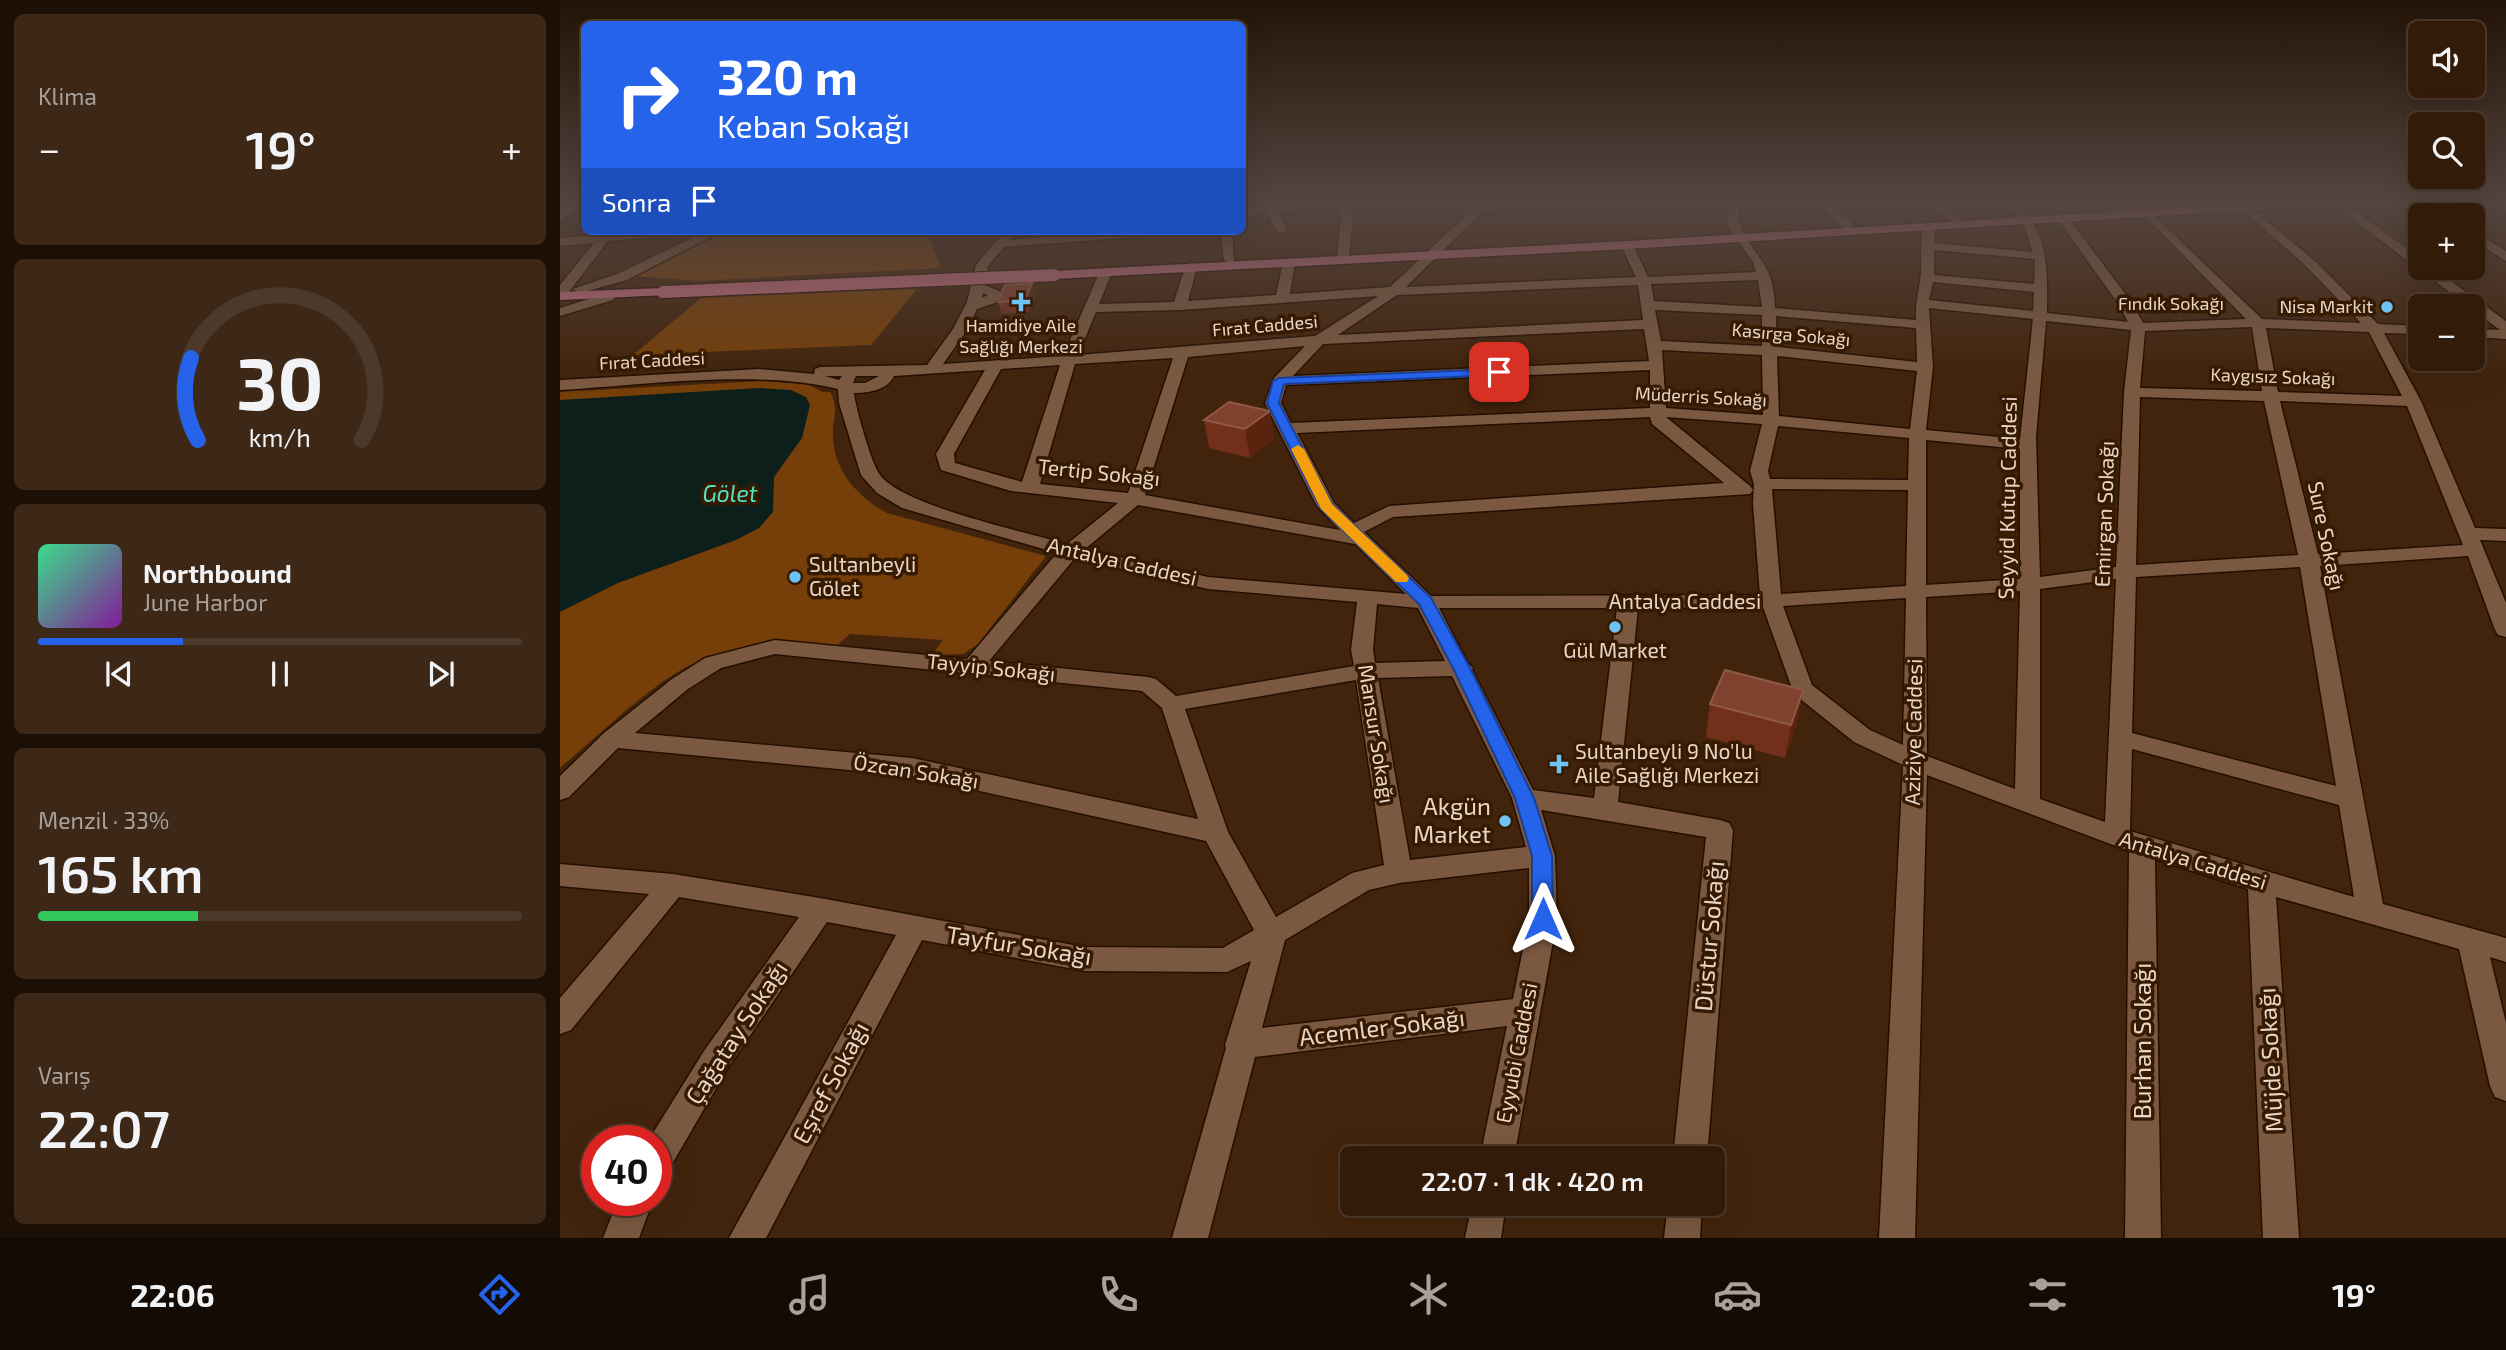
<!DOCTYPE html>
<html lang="tr">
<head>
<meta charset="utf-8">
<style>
  :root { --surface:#321b09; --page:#3d2817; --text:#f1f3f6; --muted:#a8a19c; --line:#4d392a; --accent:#2563eb }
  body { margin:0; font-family:"Exo 2",sans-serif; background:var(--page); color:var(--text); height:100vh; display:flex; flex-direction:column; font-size:26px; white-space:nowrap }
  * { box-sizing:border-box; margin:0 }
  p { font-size:23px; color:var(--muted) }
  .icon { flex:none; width:38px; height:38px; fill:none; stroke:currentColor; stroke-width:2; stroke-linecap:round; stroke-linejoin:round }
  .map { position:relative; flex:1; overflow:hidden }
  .drawer { display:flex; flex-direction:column; gap:14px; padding:14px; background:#1c0f05; width:560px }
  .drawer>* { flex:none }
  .top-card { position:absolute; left:21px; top:21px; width:665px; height:214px; border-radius:10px; box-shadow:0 7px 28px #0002,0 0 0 2px var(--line); background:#2563eb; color:#fff; overflow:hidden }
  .tools { position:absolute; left:1848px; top:21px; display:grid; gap:14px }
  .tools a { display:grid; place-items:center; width:77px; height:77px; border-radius:10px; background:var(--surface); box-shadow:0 7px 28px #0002,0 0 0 2px var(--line); font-size:35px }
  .speed { position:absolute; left:21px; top:1125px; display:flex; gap:14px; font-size:35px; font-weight:700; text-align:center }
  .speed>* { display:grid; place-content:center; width:91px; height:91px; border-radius:50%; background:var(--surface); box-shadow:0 7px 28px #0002,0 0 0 2px var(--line); line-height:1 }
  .speed .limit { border:10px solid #d22; background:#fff; color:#111 }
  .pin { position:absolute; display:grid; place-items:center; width:60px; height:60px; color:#fff; margin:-30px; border-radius:14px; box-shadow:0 4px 10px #0006 }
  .me { position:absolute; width:77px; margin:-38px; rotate:0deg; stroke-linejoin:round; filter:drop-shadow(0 0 5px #0008) }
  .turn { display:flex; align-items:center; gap:24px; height:147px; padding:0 21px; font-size:32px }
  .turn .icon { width:91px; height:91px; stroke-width:2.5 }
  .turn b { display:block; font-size:49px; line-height:60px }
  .then { display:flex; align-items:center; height:66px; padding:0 21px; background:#0003; gap:14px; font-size:26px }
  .big { font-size:52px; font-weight:600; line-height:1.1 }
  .drawer .tile { flex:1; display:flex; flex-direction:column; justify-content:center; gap:10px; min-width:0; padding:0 24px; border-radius:10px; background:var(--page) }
  .drawer .dial { align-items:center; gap:0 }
  .dial svg { height:182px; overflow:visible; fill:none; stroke:var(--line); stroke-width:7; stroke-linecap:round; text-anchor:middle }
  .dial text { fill:var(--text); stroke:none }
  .song { display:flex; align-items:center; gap:21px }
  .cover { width:84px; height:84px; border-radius:10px; background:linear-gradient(135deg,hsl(150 70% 55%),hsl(290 70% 35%)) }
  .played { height:7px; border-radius:4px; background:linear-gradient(90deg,var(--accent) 30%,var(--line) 30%) }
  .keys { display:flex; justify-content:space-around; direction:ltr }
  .heat { display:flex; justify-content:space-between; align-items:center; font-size:38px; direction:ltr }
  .charge { height:10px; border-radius:5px; background:linear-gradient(90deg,#34c759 33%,var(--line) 0) }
  .trip { position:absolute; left:780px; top:1146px; width:385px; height:70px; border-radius:10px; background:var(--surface); box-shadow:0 7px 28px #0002,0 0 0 2px var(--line); font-weight:600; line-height:70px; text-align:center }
  .menu { display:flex; height:112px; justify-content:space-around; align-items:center; background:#140b04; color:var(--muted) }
  .menu .icon { width:49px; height:49px }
  .menu .current { color:var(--accent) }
  .menu b { font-size:32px; color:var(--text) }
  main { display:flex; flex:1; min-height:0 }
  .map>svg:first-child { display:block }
  .green { fill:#763f09 }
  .water { fill:#0c1f1a }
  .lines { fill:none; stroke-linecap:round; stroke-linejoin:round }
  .minor-casing { stroke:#240f00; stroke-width:3 }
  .major-casing { stroke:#240f00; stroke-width:3 }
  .minor { fill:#7a5940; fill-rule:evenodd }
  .major { fill:#c06c7d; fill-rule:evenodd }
  .major-bridge-casing { stroke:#240f00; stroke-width:14; stroke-linecap:butt }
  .major-bridge { stroke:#c06c7d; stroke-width:12 }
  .wall { fill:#72301b }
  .shaded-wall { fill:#59240d }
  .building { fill:#7f422e; stroke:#8f5946; stroke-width:2 }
  .route { fill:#2563eb; stroke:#184099; stroke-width:2 }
  .slow { fill:#f59e0b }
  .poi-dot { fill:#6fc2f4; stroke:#371a02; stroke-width:2.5 }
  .labels { text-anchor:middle; stroke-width:7; stroke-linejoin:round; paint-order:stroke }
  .far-street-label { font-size:18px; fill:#e9d5c8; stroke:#371a02 }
  .far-poi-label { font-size:18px; fill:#e9d5c8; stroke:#371a02; text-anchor:end }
  .street-label { font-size:21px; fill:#e9d5c8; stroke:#371a02 }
  .poi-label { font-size:21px; fill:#e9d5c8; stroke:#371a02; text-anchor:start }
  .water-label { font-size:23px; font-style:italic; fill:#53e0c4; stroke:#371a02 }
  .near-poi-label { font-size:24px; fill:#e9d5c8; stroke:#371a02; text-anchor:end }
  .near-street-label { font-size:24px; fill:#e9d5c8; stroke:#371a02 }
</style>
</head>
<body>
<main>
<section class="drawer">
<div class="tile"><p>Klima</p>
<div class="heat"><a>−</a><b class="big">19°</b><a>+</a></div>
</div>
<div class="tile dial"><svg viewBox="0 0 100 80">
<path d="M14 69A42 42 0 1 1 86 69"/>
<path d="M14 69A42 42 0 0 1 11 33" stroke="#2563eb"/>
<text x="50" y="56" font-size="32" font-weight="700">30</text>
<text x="50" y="72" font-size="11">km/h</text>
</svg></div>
<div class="tile">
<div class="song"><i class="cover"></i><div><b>Northbound</b><p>June Harbor</p></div></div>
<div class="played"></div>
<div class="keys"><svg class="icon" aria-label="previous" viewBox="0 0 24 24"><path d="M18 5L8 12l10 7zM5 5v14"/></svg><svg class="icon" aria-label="pause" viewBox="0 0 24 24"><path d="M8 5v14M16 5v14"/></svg><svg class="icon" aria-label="next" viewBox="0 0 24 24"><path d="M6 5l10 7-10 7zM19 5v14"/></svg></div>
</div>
<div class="tile"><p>Menzil · 33%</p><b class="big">165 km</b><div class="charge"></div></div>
<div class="tile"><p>Varış</p><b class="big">22:07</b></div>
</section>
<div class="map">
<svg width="1946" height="1238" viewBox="0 0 1946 1238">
  <rect width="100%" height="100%" fill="#42240c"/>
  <path class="green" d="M 161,231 L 367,231 L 381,268 L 138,281 L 74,276 Z
    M 357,289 L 311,345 L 73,355 L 141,298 Z
    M 202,381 L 248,384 L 262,392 L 270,392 C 278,404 274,417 273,429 C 271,468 295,495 327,513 L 486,556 L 418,644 L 403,654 L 372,655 L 383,640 L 290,634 L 275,647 L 209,640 L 155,655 L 126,667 L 102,682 L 66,710 L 0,768 L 0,392 Z"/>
  <path class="water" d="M 199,388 L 231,390 L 246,397 L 250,405 L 242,438 L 214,477 L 213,512 L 199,528 L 176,540 L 58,583 L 0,612 L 0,400 Z"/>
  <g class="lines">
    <g class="minor-casing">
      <path id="minor" d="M 14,202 L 24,202 L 24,205 L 0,220 L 0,212 Z
        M 703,202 L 713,202 L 715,204 L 809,202 L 794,206 L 789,255 L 783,259 L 777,255 L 782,207 L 718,211 L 727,229 L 721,233 L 715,229 L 707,212 L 682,217 L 682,210 L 704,206 Z
        M 920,202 L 1177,202 C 1179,210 1178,222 1182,230 C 1199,262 1214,266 1215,308 L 1356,320 C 1355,304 1359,290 1361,274 C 1362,257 1359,239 1365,223 L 1375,226 L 1374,243 L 1473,252 L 1462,220 L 1444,202 L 1456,202 C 1490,236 1487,268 1487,313 L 1568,322 L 1560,306 L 1496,217 L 1502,214 L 1506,215 L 1572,303 L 1583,323 L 1686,319 L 1584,215 L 1582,213 L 1588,210 L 1702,319 L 1801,323 L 1747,267 L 1681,208 L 1681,204 L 1685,203 L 1755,261 L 1818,324 L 1860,326 L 1860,334 L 1824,333 L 1861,401 L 1915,528 L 1946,529 L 1946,541 L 1920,540 L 1946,603 L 1946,637 L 1938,635 L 1935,630 L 1908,556 L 1760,566 L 1823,904 L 1946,938 L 1946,962 L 1930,957 L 1946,1023 L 1946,1101 L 1935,1097 L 1930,1086 L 1899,949 L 1716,897 L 1739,1238 L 1703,1238 L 1688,889 L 1595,859 L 1601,1238 L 1565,1238 L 1569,851 L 1367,775 L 1355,1238 L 1319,1238 L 1343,765 L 1294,742 L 1234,694 L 1203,607 L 1078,608 L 1058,802 L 1160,820 L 1169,823 L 1173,830 L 1147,1158 L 1113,1158 L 1146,837 L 981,810 L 995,856 L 997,919 L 954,1158 L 920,1158 L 947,1026 L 695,1057 L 648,1238 L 612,1238 L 666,1048 L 665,1045 L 691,961 L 667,972 L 524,971 L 362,940 L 206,1238 L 169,1238 L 336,935 L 267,922 L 166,1071 L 108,1171 L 96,1175 L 96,1141 L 88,1141 L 144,1051 L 239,917 L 119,897 L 11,1030 L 0,1034 L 0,998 L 89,894 L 0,886 L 0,864 L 113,874 L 260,898 L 524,947 L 663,948 L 694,930 L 646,841 L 352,776 L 58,748 L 9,797 L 0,800 L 0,776 L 44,733 L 112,679 L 145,658 L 215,640 L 407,659 L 497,553 L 342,508 L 317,493 L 301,475 L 279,403 L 278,389 C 196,369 85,385 0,390 L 0,380 L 199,369 L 254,374 L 255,369 L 260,367 L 367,365 L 393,329 L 407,302 L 416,265 L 445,231 L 457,231 L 450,240 L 556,231 L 606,231 L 600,235 L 444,247 L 428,266 L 424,285 L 444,293 L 435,303 L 417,309 L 407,330 L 383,364 L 503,356 L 541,269 L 551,269 L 552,272 L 539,304 L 614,302 L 625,267 L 631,263 L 637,267 L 628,301 L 716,295 L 723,262 L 729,258 L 735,262 L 730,294 L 830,287 ZM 1167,209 L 1169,228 L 1193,262 L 1196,272 L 1088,277 L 1073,245 L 1067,241 L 1061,245 L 1076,277 L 846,287 L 924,210 ZM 1374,250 L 1475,259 L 1474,284 L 1374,275 ZM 1198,280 L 1202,307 L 1094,301 L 1091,284 ZM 1373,282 L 1474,292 L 1473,311 L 1369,300 ZM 1078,285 L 1083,320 L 778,335 L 837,295 ZM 423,293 L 428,295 L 422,298 ZM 818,296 L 755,336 L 518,355 L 536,312 L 620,310 ZM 1369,308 L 1473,319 L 1460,439 L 1366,430 L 1373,367 ZM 1095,310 L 1202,315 L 1202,346 L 1101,341 ZM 1216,316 L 1356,328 L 1357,362 L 1217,347 ZM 1486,321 L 1571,330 L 1564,392 L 1556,567 L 1480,577 L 1476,437 ZM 1692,327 L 1702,391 L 1580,388 L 1585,331 ZM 1706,328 L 1809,332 L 1842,396 L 1718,392 ZM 1084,329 L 1089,361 L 733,376 L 763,344 ZM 745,346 L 714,378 L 705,403 L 757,506 L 780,530 L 585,495 L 628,357 ZM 1102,350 L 1202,355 L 1203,415 L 1106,408 ZM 1217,356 L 1357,371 L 1350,429 L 1219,416 ZM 613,358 L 568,493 L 480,484 L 515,364 ZM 500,365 L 462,482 L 395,463 L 394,454 L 441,369 ZM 425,370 L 376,454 L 381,470 L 451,491 L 558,503 L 507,544 C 466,532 343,506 320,475 C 311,463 296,409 294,393 C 308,393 328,390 334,376 ZM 1090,370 L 1090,408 L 731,423 L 721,403 L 726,385 ZM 265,376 L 282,376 L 279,380 ZM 296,376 L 319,376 L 305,383 L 293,383 ZM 1580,397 L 1704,401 L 1738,555 L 1576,565 ZM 1720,401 L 1847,406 L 1903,545 L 1758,554 ZM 1090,417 L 1092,424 L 1164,483 L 829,506 L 794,523 L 774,503 L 737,433 ZM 1106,417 L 1202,424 L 1190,471 L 1194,484 L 1193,504 L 1200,595 L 871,596 L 804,532 L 833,517 L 1190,494 L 1193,490 L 1190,486 ZM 1218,426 L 1349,438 L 1348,480 L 1210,479 L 1208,471 ZM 1366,440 L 1460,449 L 1460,579 L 1366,585 ZM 1212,489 L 1348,490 L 1346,586 L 1221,594 ZM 578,505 L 795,544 L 846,594 L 648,577 L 525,549 ZM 515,558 L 648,589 L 797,602 L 791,650 L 794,666 L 616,696 L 596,679 L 588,677 L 429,661 ZM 1740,567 L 1776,786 L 1572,733 L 1576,577 ZM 1556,579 L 1545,822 L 1480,799 L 1480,589 ZM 1460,591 L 1455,789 L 1367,756 L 1366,597 ZM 1346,598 L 1343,745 L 1310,730 L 1252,685 L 1223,606 ZM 817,604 L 858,608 L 885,661 L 815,663 L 813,650 ZM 879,608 L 1057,608 L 1034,798 L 973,790 L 912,670 L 913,668 L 907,662 ZM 215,654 L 582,691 L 602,708 L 638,819 L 352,758 L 75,733 L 128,689 L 161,668 ZM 892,676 L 952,798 L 966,847 L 850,860 L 818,678 ZM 796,680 L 824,865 L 792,873 L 716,917 L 668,832 L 625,709 ZM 1572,749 L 1779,805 L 1794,897 L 1570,831 ZM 969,868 L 969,919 L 953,999 L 702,1028 L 725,940 L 809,890 L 839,883 Z
        M 1257,202 L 1269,202 L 1293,224 L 1293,230 L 1285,230 Z
        M 1366,202 L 1379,202 L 1404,220 L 1394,222 Z
        M 1770,202 L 1783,202 L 1860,258 L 1860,268 L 1873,268 L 1946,321 L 1946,339 L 1913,337 L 1913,329 L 1940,330 L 1913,310 L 1913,306 L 1908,306 Z
        M 1854,202 L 1868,202 L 1887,215 L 1873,215 Z
        M 1927,202 L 1941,202 L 1946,205 L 1946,213 Z
        M 83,231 L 129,231 L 123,235 L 48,241 L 8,293 L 0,293 L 0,285 L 34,243 L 0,246 L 0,238 Z
        M 147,231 L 162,231 L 67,280 L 20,293 L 13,289 L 57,274 Z
        M 660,231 L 672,231 L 674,263 L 670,264 L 664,260 Z
        M 1913,231 L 1946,251 L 1946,261 L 1913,240 Z
        M 48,293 L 55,297 L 53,300 L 0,316 L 0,308 Z
        M 58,1200 L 93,1200 L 79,1238 L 43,1238 Z
        M 912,1204 L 946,1204 L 941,1238 L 905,1238 Z
        M 1108,1204 L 1142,1204 L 1140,1238 L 1104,1238 Z"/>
    </g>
    <g class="major-casing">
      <path id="major" d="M 1720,202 L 1778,202 L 1772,205 L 1067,249 L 494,279 L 488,275 L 494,271 L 1067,241 Z
        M 103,288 L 108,289 L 108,295 L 0,300 L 0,292 Z"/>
    </g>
    <use href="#minor" class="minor"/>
    <use href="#major" class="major"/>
    <g class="major-bridge-casing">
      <path id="major-bridge" d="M 103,292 L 494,275"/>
    </g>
    <use href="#major-bridge" class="major-bridge"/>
  </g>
  <path class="wall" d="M 472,283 L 475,296 L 469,312 L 442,314 L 438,302 Z
    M 710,411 L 714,439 L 690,458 L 649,448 L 644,420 Z
    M 1243,690 L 1237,723 L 1225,758 L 1146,737 L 1150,704 Z"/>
  <path class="shaded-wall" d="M 472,283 L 475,296 L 469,312 L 465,300 Z
    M 710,411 L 714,439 L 690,458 L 685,429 Z
    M 1243,690 L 1237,723 L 1225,758 L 1231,725 Z"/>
  <path class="building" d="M 472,283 L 465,300 L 438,302 L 445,285 Z
    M 669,402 L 710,411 L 685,429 L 644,420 Z
    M 1165,670 L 1243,690 L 1231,725 L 1150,704 Z"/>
  <linearGradient id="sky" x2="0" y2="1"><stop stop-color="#241407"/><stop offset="0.54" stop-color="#544540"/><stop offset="1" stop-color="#544540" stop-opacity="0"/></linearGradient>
  <rect width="1946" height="375" fill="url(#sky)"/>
  <path class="route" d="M 939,369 L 945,372 L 943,375 L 724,384 L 719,403 L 772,504 L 871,598 L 910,668 L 974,798 L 992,856 L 993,919 L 990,926 L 983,928 L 975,926 L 972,919 L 972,856 L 955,798 L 893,668 L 859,604 L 761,509 L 707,403 L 713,381 L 719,378 Z"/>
  <path class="slow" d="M 738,445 L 744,449 L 772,504 L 847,575 L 849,578 L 847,582 L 836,582 L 761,509 L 731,449 Z"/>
  <g class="poi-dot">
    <path d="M457.5 291.5h7v7h7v7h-7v7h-7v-7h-7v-7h7z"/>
    <circle cx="1827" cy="307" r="7"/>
    <circle cx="235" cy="577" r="7"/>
    <circle cx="1055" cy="627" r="7"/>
    <path d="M995.5 753.5h7v7h7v7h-7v7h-7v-7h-7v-7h7z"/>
    <circle cx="945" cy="821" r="7"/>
  </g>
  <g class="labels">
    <g class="far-street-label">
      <text x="1611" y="310">Fındık Sokağı</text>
      <text transform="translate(705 326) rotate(-5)" y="6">Fırat Caddesi</text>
      <text transform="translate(1231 335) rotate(5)" y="6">Kasırga Sokağı</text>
      <text transform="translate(92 361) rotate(-3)" y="6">Fırat Caddesi</text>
      <text transform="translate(1713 377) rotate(2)" y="6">Kaygısız Sokağı</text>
      <text transform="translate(1141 397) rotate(3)" y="6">Müderris Sokağı</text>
    </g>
    <g class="far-poi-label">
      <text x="1813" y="313">Nisa Markit</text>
      <text x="461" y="332" text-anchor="middle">Hamidiye Aile<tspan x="461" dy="21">Sağlığı Merkezi</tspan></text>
    </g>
    <g class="street-label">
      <text transform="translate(539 473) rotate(6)" y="7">Tertip Sokağı</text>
      <text transform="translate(1448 498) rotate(-89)" y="7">Seyyid Kutup Caddesi</text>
      <text transform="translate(1545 514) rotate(-88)" y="7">Emirgan Sokağı</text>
      <text transform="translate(1766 536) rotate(78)" y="7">Sure Sokağı</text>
      <text transform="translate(562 562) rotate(13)" y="7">Antalya Caddesi</text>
      <text x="1125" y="609">Antalya Caddesi</text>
      <text transform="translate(431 668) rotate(6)" y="7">Tayyip Sokağı</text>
      <text transform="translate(1354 732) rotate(-89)" y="7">Aziziye Caddesi</text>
      <text transform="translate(816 734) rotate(81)" y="7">Mansur Sokağı</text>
      <text transform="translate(356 772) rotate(9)" y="7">Özcan Sokağı</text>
      <text transform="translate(1633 861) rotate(17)" y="7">Antalya Caddesi</text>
      <text transform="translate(957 1053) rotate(-79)" y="7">Eyyubi Caddesi</text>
    </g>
    <g class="poi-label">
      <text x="249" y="572">Sultanbeyli<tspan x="249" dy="24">Gölet</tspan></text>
      <text x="1055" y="658" text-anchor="middle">Gül Market</text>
      <text x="1015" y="759">Sultanbeyli 9 No'lu<tspan x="1015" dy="24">Aile Sağlığı Merkezi</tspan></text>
    </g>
    <g class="water-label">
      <text x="170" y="502">Gölet</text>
    </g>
    <g class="near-poi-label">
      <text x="931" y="815">Akgün<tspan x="931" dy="28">Market</tspan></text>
    </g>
    <g class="near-street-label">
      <text transform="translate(1150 936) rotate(-85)" y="8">Düstur Sokağı</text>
      <text transform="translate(459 946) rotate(9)" y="8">Tayfur Sokağı</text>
      <text transform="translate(822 1028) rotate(-7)" y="8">Acemler Sokağı</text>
      <text transform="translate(177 1033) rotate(-57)" y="8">Çağatay Sokağı</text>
      <text transform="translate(1583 1041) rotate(-90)" y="8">Burhan Sokağı</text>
      <text transform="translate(1711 1060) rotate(-93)" y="8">Müjde Sokağı</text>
      <text transform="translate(271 1083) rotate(-62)" y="8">Eşref Sokağı</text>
    </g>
  </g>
</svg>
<div class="tools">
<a><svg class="icon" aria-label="sound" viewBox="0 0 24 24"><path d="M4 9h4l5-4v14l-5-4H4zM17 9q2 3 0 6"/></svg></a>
<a><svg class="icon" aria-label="search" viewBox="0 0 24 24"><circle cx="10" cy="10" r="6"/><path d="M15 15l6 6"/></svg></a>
<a>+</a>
<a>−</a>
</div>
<div class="speed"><div class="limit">40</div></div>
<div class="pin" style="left:939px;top:372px;background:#d93025"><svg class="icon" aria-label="arrive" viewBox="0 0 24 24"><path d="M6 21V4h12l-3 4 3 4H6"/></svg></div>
<svg class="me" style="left:983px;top:919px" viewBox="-20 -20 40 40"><path d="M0-17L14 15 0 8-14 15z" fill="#2563eb" stroke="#fff" stroke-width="4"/></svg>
<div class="trip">22:07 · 1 dk · 420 m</div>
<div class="top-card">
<div class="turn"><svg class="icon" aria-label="right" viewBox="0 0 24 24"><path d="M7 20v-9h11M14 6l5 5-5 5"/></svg><div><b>320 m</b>Keban Sokağı</div></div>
<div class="then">Sonra<svg class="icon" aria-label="arrive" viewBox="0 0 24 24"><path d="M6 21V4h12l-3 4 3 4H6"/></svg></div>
</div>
</div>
</main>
<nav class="menu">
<b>22:06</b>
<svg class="icon current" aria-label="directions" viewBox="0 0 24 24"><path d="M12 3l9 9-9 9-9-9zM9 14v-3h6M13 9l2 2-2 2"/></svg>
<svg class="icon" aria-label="music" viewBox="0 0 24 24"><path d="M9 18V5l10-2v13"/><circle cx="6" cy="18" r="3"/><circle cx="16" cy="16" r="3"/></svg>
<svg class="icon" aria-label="phone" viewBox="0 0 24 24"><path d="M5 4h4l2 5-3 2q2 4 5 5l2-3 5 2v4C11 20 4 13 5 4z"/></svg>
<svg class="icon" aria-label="climate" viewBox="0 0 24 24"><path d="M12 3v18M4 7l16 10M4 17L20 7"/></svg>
<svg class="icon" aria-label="car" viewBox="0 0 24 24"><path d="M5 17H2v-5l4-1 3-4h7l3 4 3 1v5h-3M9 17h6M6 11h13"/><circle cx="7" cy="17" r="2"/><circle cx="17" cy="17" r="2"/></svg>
<svg class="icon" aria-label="filters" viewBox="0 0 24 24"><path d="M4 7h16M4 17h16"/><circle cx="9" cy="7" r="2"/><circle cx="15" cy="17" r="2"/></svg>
<b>19°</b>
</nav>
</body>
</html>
